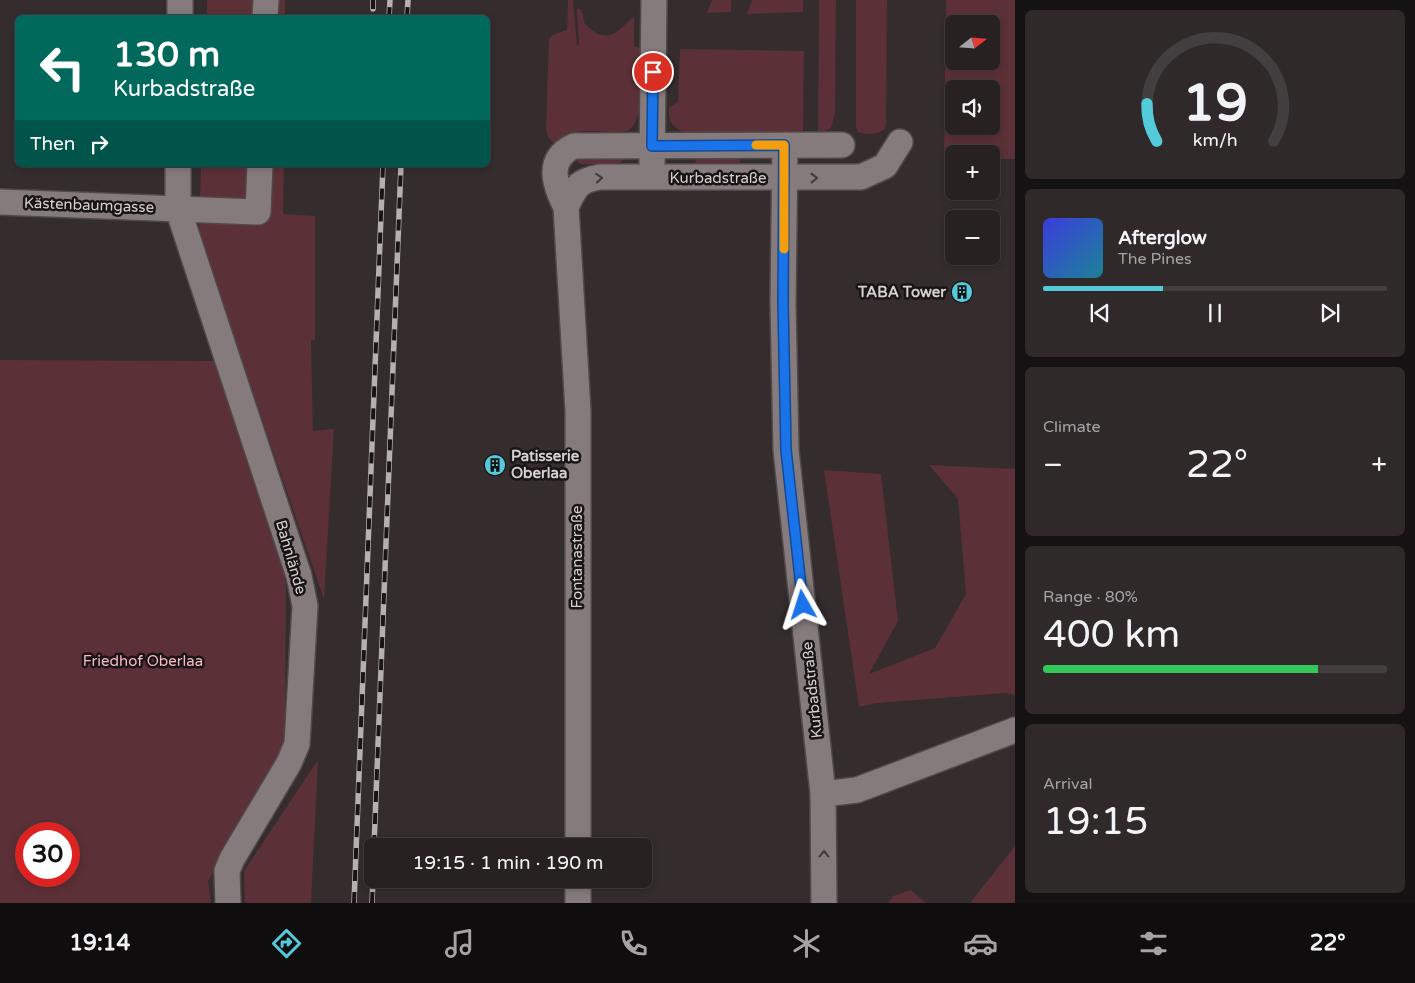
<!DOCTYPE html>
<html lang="en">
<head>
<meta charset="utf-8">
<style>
  :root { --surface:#272122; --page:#2f292a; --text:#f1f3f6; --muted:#a4a3a5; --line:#433e40; --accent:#53cbda }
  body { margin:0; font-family:"Varela Round",sans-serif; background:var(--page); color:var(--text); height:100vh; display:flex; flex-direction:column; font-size:19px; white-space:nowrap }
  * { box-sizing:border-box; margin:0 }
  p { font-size:16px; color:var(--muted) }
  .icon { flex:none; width:28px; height:28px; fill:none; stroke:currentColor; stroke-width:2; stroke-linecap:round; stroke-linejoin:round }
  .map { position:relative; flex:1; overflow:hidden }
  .sheet { display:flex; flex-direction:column; gap:10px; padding:10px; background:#151213; width:400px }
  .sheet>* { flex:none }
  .hud { position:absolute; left:15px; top:15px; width:475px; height:152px; border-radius:8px; box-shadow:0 2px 8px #0003,0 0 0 1px var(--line); background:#00695c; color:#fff; overflow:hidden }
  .needle { width:32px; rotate:73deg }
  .tools { position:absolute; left:945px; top:15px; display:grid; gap:10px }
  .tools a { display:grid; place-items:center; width:55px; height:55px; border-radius:8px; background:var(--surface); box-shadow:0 2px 8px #0003,0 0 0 1px var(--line); font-size:25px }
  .speed { position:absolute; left:15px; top:822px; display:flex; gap:10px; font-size:25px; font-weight:700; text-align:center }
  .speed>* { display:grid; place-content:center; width:65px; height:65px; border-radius:50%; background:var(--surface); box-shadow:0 2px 8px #0003,0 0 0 1px var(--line); line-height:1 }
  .speed .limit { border:8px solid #d22; background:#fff; color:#111 }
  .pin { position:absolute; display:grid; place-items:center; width:42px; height:42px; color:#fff; margin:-21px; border:2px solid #fff; border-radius:50%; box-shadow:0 1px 5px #0007 }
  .me { position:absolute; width:55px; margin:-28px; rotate:354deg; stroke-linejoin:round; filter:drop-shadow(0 0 4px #0008) }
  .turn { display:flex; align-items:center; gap:18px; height:105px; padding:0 15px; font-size:22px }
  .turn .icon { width:65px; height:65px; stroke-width:2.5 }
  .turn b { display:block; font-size:35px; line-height:42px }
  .then { display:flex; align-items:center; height:48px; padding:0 15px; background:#0003; gap:10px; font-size:19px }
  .big { font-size:38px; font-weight:600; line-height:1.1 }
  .sheet .tile { flex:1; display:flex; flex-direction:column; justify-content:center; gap:8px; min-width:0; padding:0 18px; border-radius:8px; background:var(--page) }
  .sheet .dial { align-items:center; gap:0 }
  .dial svg { height:130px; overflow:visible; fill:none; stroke:var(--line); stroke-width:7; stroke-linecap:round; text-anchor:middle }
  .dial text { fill:var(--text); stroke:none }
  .song { display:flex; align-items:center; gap:15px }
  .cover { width:60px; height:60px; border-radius:8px; background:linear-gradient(135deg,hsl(240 70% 55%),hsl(190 70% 35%)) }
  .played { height:5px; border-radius:2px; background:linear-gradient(90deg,var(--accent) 35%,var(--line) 35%) }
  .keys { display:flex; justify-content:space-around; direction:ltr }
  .heat { display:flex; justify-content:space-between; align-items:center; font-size:28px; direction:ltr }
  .charge { height:8px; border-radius:4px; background:linear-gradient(90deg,#34c759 80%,var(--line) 0) }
  .trip { position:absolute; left:364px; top:838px; width:288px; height:50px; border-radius:8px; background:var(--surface); box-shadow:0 2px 8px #0003,0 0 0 1px var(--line); font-weight:600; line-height:50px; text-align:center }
  .tab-bar { display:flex; height:80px; justify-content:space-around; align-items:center; background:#100d0e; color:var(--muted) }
  .tab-bar .icon { width:35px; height:35px }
  .tab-bar .active { color:var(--accent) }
  .tab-bar b { font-size:22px; color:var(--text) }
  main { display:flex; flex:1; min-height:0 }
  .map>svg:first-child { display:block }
  .green { fill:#5c3037; fill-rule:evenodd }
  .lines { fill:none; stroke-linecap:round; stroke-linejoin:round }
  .street-casing { stroke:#504949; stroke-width:28 }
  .street { stroke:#857b7c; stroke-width:25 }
  .rail-casing { stroke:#b6b0b0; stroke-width:5.5 }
  .rail { stroke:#191516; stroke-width:4; stroke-dasharray:11; stroke-linecap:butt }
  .oneway { stroke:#3f393a }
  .route-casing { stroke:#114b97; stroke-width:12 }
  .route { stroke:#1a73e8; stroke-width:9 }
  .slow { stroke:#f59e0b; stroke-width:9 }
  .labels { text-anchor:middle; stroke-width:5; stroke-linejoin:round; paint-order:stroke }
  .street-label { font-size:15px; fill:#d5d0d0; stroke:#191516 }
  .poi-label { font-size:15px; font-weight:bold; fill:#d5d0d0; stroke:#191516; text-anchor:end }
  .park-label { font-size:15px; fill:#f9b9c0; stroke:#191516 }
</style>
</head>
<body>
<main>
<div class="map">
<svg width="1015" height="903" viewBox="0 0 1015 903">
  <rect width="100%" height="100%" fill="#342c2d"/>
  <path class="green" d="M 207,0 L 285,0 L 285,17 L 207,18 Z
    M 568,0 L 573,0 L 577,46 L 579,45 L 577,9 L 581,9 L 585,24 C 608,46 616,33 634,16 L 634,46 L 641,48 C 641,68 647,121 627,131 C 604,135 572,123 554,144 L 548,137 L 546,129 L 549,39 L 552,35 L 567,30 Z
    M 712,0 L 731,0 L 731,12 L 707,13 Z
    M 752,0 L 803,0 L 803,12 L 747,14 Z
    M 819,0 L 836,0 L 835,114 L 831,128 L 818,134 Z
    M 856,0 L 887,0 L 886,122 L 885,129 C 876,135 868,135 858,132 L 856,127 Z
    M 946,0 L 1015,0 L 1015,159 L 991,159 L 991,154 L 954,154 L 954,159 L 944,158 ZM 954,24 L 991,24 L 991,61 L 954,61 ZM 954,89 L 991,89 L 991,126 L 954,126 Z
    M 680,49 L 804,51 L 803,133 L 685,133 C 672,127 668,122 669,107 L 678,102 Z
    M 582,156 L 619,157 L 623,159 L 619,165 L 581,164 L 577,162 L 578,159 Z
    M 703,157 L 737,159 L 741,160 L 736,167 L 699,165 L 695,163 L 696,160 Z
    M 201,165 L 284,165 L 283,214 L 315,216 L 315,340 L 311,341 L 313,431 L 334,429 L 324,599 L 199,237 Z
    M 0,360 L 214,361 L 286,572 L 285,750 L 208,881 L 211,903 L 0,903 ZM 26,834 L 69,834 L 69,876 L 26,876 Z
    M 929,465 L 1015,469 L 1015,695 L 1005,693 L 877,703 L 859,707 L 824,470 L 881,474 L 898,621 L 869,674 L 935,648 L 966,594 L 958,499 Z
    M 318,760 L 311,903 L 245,903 L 244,871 Z
    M 1015,846 L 1015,903 L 970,903 Z
    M 911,890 L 926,903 L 888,903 L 893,896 Z"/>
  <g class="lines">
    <g class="street-casing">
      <path id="street" d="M 180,18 L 180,0
        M 265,18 L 266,0
        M 785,145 L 783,303 L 786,450 L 823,794 L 824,903
        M 652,163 L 654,0
        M 178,165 L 178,209 L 299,576 L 305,606 L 297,744 L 289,763 L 232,859 L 227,871 L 228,903
        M 0,202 L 258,212 L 260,165
        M 566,207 C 576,187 577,181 600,177 L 861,177 L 885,166 L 900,142
        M 823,794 L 857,790 L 1015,730
        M 578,846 L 578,411 L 566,207 C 554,184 546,159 574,146 L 842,145
        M 578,879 L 578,903"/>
    </g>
    <use href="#street" class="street"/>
    <g class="rail-casing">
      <path id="rail" d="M 373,9 L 373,0
        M 389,18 L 390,0
        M 407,18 L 408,0
        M 374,846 L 401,165
        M 354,903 L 383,165
        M 372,903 L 373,879"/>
    </g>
    <use href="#rail" class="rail"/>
  </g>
  <defs><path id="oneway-chevron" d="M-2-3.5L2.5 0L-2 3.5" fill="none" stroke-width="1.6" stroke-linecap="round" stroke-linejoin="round" transform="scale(1.25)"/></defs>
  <g class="oneway">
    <use href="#oneway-chevron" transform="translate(599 178) rotate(-5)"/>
    <use href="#oneway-chevron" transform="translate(814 178) rotate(-1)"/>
    <use href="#oneway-chevron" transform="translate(824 854) rotate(-90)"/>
  </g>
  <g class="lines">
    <g class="route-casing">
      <path id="route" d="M 653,72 L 652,146 L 784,145 L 783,303 L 786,450 L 803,605"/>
    </g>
    <use href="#route" class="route"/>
    <path class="slow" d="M 756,145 L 784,145 L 784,249"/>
  </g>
  <defs>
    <g id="building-disc" transform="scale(1.125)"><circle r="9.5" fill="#53cbda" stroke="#191516"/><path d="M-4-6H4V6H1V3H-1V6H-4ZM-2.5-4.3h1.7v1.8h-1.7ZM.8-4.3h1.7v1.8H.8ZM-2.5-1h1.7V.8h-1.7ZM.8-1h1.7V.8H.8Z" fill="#111"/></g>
  </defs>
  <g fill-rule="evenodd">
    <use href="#building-disc" x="962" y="292"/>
    <use href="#building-disc" x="495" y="465"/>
  </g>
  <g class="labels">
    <g class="street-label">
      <text x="718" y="183">Kurbadstraße</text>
      <text transform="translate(89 205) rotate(2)" y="5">Kästenbaumgasse</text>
      <text transform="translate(291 557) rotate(74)" y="5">Bahnlände</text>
      <text transform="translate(577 557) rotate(-90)" y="5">Fontanastraße</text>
      <text transform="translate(812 690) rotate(-96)" y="5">Kurbadstraße</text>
    </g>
    <g class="poi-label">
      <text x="946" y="297">TABA Tower</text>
      <text x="511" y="461" text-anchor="start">Patisserie<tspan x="511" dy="17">Oberlaa</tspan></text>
    </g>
    <g class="park-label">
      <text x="143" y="666">Friedhof Oberlaa</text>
    </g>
  </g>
</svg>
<div class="tools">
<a><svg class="needle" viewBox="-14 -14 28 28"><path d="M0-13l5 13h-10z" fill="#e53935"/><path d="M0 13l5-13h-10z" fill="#a4a3a5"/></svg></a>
<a><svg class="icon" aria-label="sound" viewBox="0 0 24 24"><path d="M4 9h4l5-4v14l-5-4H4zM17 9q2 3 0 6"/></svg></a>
<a>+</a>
<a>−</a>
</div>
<div class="speed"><div class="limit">30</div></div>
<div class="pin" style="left:653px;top:72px;background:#d93025"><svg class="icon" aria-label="arrive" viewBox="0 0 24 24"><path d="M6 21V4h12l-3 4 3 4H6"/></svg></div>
<svg class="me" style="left:803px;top:605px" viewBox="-20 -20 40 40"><path d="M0-17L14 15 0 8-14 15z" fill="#1a73e8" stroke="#fff" stroke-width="4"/></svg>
<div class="trip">19:15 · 1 min · 190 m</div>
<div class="hud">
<div class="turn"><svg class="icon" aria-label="left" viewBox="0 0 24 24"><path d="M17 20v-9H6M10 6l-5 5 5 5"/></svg><div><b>130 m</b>Kurbadstraße</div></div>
<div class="then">Then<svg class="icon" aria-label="right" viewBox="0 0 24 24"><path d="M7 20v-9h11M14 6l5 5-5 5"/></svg></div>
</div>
</div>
<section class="sheet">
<div class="tile dial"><svg viewBox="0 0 100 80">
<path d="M14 69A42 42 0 1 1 86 69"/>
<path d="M14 69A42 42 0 0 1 8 46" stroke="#53cbda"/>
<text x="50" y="56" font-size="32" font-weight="700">19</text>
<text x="50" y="72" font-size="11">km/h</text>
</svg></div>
<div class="tile">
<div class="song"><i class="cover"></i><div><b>Afterglow</b><p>The Pines</p></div></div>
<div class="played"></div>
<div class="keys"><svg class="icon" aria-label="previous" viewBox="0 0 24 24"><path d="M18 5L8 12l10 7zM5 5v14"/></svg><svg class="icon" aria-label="pause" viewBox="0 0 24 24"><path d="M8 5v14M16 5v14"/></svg><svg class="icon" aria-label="next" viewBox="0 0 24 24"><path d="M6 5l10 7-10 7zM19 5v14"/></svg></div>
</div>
<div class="tile"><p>Climate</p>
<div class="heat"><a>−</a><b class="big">22°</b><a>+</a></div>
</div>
<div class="tile"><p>Range · 80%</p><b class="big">400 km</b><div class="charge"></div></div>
<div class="tile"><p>Arrival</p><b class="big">19:15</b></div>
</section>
</main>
<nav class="tab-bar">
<b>19:14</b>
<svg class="icon active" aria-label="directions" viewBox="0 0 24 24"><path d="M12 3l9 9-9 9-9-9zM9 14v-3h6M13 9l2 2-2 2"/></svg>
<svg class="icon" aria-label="music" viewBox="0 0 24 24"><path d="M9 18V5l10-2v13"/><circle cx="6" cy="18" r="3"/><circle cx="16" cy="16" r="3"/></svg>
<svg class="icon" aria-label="phone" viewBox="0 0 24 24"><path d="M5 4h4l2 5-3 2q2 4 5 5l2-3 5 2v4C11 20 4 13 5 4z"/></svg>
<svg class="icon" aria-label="climate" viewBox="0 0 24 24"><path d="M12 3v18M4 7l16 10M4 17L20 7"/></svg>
<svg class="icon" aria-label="car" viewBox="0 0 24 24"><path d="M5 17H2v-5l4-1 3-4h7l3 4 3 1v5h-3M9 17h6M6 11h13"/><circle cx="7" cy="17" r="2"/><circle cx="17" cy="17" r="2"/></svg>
<svg class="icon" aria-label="filters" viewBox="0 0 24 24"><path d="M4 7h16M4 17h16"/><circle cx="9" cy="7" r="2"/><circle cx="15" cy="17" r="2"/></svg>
<b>22°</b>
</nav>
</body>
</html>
